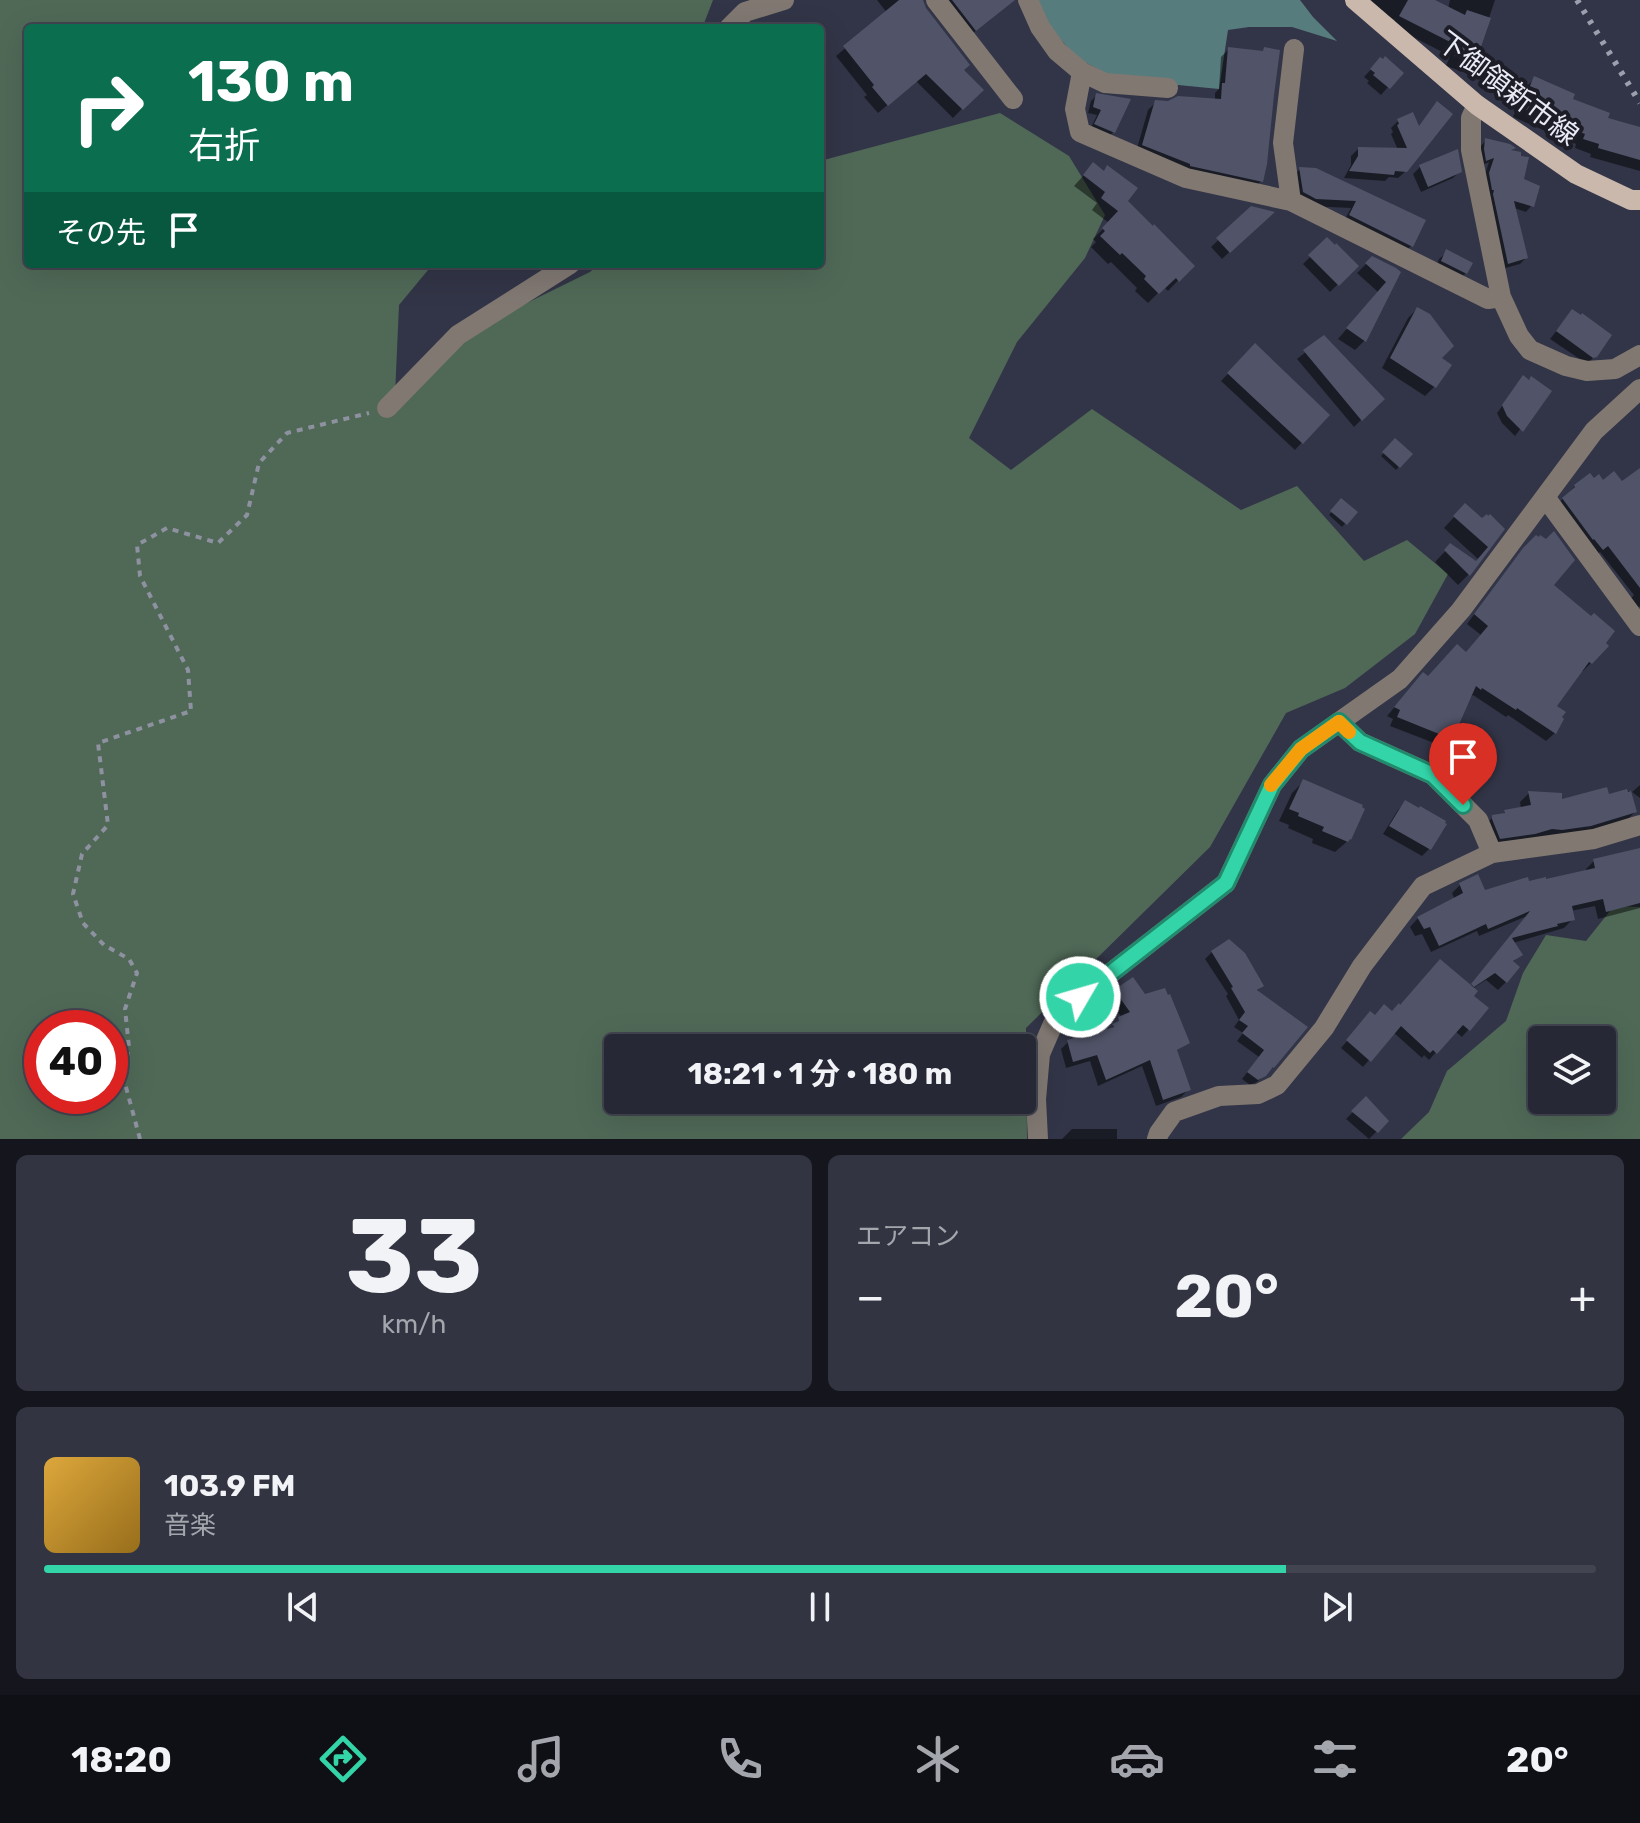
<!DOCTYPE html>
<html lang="ja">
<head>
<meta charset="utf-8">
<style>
  :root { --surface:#262835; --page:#323441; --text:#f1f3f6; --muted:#a4a6ad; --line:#424450; --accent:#33d4a8 }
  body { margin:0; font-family:Rubik,"Noto Sans JP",sans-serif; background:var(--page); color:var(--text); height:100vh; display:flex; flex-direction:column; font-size:30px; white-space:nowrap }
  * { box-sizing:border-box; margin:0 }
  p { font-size:26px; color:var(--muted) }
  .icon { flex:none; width:44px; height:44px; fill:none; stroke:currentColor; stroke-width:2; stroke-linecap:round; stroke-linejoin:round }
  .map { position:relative; height:1139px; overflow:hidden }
  .panel { display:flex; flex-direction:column; gap:16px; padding:16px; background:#15161d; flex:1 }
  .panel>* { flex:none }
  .banner { position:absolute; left:24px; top:24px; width:800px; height:244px; border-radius:8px; box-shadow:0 8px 32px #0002,0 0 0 2px var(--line); background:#0b6e4f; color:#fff; overflow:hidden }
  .tools { position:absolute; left:1528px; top:1026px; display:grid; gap:16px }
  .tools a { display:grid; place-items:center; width:88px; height:88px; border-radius:8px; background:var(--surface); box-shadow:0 8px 32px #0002,0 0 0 2px var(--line); font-size:40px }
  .speed { position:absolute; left:24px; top:1010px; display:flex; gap:16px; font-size:40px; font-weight:700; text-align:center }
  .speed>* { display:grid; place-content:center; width:104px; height:104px; border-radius:50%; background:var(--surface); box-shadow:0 8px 32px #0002,0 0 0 2px var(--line); line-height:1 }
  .speed .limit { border:12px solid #d22; background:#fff; color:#111 }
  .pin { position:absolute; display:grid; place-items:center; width:68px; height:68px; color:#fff; margin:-82px -34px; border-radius:50% 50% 50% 0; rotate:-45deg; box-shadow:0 0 8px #0007 }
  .pin .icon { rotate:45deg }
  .me { position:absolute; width:88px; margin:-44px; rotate:52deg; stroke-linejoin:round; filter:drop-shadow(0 0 6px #0008) }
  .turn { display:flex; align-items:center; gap:28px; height:168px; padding:0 32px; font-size:36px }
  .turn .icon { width:104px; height:104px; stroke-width:2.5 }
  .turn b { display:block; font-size:56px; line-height:68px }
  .then { display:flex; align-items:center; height:76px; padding:0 32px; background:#0003; gap:16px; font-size:30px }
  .big { font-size:60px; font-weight:700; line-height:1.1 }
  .panel .card { flex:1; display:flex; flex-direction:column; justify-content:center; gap:12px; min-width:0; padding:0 28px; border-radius:12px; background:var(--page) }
  .panel .dial { align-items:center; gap:0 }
  .dial b { font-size:104px; line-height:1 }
  .song { display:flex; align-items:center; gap:24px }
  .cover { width:96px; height:96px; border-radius:12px; background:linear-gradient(135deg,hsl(40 70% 55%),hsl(40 70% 35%)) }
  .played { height:8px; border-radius:4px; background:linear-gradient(90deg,var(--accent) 80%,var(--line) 80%) }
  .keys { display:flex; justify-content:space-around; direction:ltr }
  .heat { display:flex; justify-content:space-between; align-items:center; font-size:44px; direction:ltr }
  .panel .tiles { flex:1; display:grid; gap:16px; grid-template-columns:1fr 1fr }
  .card:last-child { grid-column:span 2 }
  .trip { position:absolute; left:604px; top:1034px; width:432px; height:80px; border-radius:8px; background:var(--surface); box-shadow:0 8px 32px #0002,0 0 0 2px var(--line); font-weight:700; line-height:80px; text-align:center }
  .dock { display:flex; height:128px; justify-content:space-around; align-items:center; background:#0f1015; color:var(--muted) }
  .dock .icon { width:56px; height:56px }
  .dock .selected { color:var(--accent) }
  .dock b { font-size:36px; color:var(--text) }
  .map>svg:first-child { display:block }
  .forest { fill:#506957; fill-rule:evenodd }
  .water { fill:#577c7e }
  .shadow { fill:#0007 }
  .building { fill:#515468 }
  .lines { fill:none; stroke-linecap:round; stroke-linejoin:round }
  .path { stroke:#8e91a0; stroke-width:4; stroke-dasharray:6 6; stroke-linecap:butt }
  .minor { stroke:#817872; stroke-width:20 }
  .major { stroke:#cbb8ac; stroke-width:20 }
  .rail { stroke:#9c9fad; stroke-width:6; stroke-dasharray:4 8; stroke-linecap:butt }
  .route-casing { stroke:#218a6d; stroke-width:20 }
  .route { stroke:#33d4a8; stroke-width:14 }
  .slow { stroke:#f59e0b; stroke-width:14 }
  .labels { text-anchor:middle; stroke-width:8; stroke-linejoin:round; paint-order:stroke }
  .street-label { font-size:28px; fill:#e8ebf6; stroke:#1c1d26 }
</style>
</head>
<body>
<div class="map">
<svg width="1640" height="1139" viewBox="0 0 1640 1139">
  <rect width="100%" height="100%" fill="#323547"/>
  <path class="forest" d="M 0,0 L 713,0 L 703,26 L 697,28 L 28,28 L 28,264 L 433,264 L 399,305 L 395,395 L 484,324 L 590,272 L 599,264 L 820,264 L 820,161 L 1000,113 L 1069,156 L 1105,215 L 1085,258 L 1017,342 L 969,438 L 1011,470 L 1092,409 L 1241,510 L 1297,486 L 1364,561 L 1407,540 L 1448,574 L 1415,634 L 1345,688 L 1286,713 L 1210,847 L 1026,1028 L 1027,1139 L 0,1139 ZM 42,1028 L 110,1028 L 110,1096 L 42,1096 ZM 618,1048 L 1022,1048 L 1022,1100 L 618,1100 Z
    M 1614,906 L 1640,907 L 1640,1139 L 1401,1139 L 1429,1112 L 1447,1071 L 1506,1021 L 1523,973 L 1546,935 L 1586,941 ZM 1542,1040 L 1602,1040 L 1602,1100 L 1542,1100 Z"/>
  <path class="water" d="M 1035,0 L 1300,0 L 1313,17 L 1337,41 L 1292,27 L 1249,27 L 1228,30 L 1219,89 L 1117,79 L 1077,58 L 1045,22 Z"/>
  <path class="shadow" d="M 877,0 L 921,0 L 962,70 L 981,89 L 953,118 L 916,81 L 878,113 L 864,97 L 867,95 L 836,56 L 887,13 Z
    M 935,0 L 998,0 L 994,16 L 967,38 Z
    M 1367,0 L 1430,0 L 1448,9 L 1450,0 L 1495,0 L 1474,63 L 1464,72 L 1446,66 L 1450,56 L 1392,26 L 1395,20 L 1372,9 Z
    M 1229,49 L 1261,181 L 1254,188 L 1184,173 L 1136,152 L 1148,110 L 1156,102 L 1215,101 L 1215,93 L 1219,89 L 1221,57 Z
    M 1373,67 L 1388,87 L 1381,95 L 1367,83 L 1369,81 L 1364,77 Z
    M 1534,79 L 1606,119 L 1640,129 L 1640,171 L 1590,157 L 1591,154 L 1575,148 L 1576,144 L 1513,117 L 1525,88 Z
    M 1097,95 L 1113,132 L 1108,138 L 1090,130 L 1097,115 L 1088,113 L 1091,101 Z
    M 1412,115 L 1406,171 L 1398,178 L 1389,177 L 1385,181 L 1344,178 L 1351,165 L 1351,156 L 1358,149 L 1398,150 L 1391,134 L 1393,132 L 1391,128 L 1398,121 Z
    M 1486,140 L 1509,151 L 1532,205 L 1526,212 L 1514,208 L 1526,258 L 1520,264 L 1502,269 L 1483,181 L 1489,162 L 1480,166 L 1480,147 Z
    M 1456,152 L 1460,171 L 1453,178 L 1421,192 L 1413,174 L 1420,167 Z
    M 1093,165 L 1125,202 L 1192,266 L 1168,291 L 1164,287 L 1148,303 L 1135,291 L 1137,288 L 1111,262 L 1108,264 L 1091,247 L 1096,242 L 1093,239 L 1109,223 L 1092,210 L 1097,203 L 1074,186 Z
    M 1300,169 L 1424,221 L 1411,246 L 1404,253 L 1343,223 L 1351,208 L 1308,206 L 1296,200 L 1293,176 Z
    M 1252,208 L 1271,213 L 1222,259 L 1211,247 Z
    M 1327,240 L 1356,266 L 1330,292 L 1303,264 Z
    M 1447,252 L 1466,273 L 1458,280 L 1435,269 L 1439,259 Z
    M 1372,258 L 1398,273 L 1364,341 L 1355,350 L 1338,339 L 1378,292 L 1357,273 Z
    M 1417,309 L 1439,359 L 1450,365 L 1434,387 L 1425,396 L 1382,368 L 1408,318 Z
    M 1572,311 L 1595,356 L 1587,364 L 1550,339 Z
    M 1324,337 L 1382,399 L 1354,427 L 1297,359 Z
    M 1255,346 L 1327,415 L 1295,450 L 1221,381 Z
    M 1523,378 L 1549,391 L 1515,436 L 1502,423 L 1497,413 Z
    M 1395,441 L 1410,454 L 1396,470 L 1381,456 Z
    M 1640,470 L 1640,606 L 1634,611 L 1627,602 L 1634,595 L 1600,552 L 1595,555 L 1556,506 L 1575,486 L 1603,483 L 1621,483 Z
    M 1342,501 L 1355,512 L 1342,527 L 1329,515 Z
    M 1465,505 L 1482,521 L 1502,529 L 1469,574 L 1458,585 L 1435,562 L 1451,545 L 1475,563 L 1478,559 L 1444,528 Z
    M 1515,559 L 1551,585 L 1591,663 L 1583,671 L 1581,670 L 1554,707 L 1555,733 L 1546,741 L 1508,715 L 1506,717 L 1473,695 L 1471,697 L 1469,696 L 1455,728 L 1447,736 L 1443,734 L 1434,743 L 1390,726 L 1393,719 L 1387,716 L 1415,683 L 1427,678 L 1465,654 L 1481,635 L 1467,624 Z
    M 1303,782 L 1350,839 L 1335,852 L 1312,843 L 1313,839 L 1288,828 L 1289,825 L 1279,821 L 1292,793 Z
    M 1640,785 L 1640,798 L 1632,792 Z
    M 1629,791 L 1635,812 L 1626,821 L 1580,835 L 1491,847 L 1484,826 L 1493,817 L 1502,815 L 1505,812 L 1521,809 L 1520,802 L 1529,793 L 1560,802 L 1608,796 Z
    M 1405,803 L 1429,849 L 1422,856 L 1383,834 L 1398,810 Z
    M 1640,851 L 1640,908 L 1598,919 L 1595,906 L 1571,911 L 1572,920 L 1564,928 L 1513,943 L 1520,954 L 1512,963 L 1506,982 L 1498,990 L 1486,980 L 1472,989 L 1471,996 L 1486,1009 L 1462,1037 L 1455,1031 L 1429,1060 L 1424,1055 L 1422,1058 L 1393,1032 L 1363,1067 L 1341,1048 L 1364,1021 L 1392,1014 L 1470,987 L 1527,916 L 1479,936 L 1477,931 L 1431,952 L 1422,934 L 1415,936 L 1410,927 L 1418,918 L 1455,900 L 1452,893 L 1460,885 L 1483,893 L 1586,872 L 1586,869 L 1594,861 Z
    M 1212,952 L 1262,986 L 1256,992 L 1273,1067 L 1257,1082 L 1250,1085 L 1242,1079 L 1259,1057 L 1237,1041 L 1243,1033 L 1234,1027 L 1239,1020 L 1226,996 L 1228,994 L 1205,959 Z
    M 1116,992 L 1188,1042 L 1175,1052 L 1188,1090 L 1181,1097 L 1156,1106 L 1142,1066 L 1098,1086 L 1090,1061 L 1066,1068 L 1061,1049 L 1068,1042 L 1108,1031 L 1122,1018 L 1109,999 Z
    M 1366,1099 L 1387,1121 L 1369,1139 L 1346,1119 Z
    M 1072,1129 L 1117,1129 L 1117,1139 L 1062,1139 Z"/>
  <path class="building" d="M 899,0 L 923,0 L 926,8 L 970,65 L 964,70 L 984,90 L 963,110 L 926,74 L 888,106 L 872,87 L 874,85 L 843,46 Z
    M 952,0 L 1015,0 L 976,31 Z
    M 1408,0 L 1435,0 L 1465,15 L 1467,10 L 1491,18 L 1475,64 L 1454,56 L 1458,46 L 1399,16 Z
    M 1228,47 L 1263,51 L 1264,47 L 1280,50 L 1274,95 L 1267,164 L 1263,182 L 1190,166 L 1190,164 L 1142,145 L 1155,100 L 1168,101 L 1178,96 L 1221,99 L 1222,83 L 1225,83 Z
    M 1385,56 L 1404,73 L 1390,89 L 1373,75 L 1375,73 L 1370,69 L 1380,57 L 1383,59 Z
    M 1534,76 L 1575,94 L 1573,99 L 1610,113 L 1608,118 L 1640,127 L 1640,160 L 1598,148 L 1599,144 L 1583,139 L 1585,134 L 1521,108 Z
    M 1096,93 L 1131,99 L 1115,133 L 1094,124 L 1101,110 L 1093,107 Z
    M 1437,101 L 1453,114 L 1407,172 L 1395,171 L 1394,175 L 1349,171 L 1358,156 L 1358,147 L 1407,148 L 1397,125 L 1399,124 L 1397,119 L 1413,112 L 1419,126 Z
    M 1485,138 L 1510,144 L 1516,148 L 1511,150 L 1521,152 L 1521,156 L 1529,157 L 1524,179 L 1540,186 L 1534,207 L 1514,201 L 1528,258 L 1508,264 L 1493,194 L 1494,190 L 1492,190 L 1489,173 L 1494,158 L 1486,161 L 1484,149 Z
    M 1458,149 L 1462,172 L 1428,187 L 1419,165 Z
    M 1093,162 L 1104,171 L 1107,165 L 1138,188 L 1128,201 L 1153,226 L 1154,224 L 1195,266 L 1179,282 L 1176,278 L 1159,294 L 1144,279 L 1146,276 L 1122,253 L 1120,255 L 1100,236 L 1105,231 L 1102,228 L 1118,211 L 1101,198 L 1105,192 L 1083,175 Z
    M 1299,167 L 1316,168 L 1426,220 L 1413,247 L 1349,215 L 1356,201 L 1316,199 L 1303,192 Z
    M 1251,206 L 1275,212 L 1230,253 L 1216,238 Z
    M 1327,237 L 1335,245 L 1336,243 L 1359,266 L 1339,286 L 1308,255 Z
    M 1446,249 L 1473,263 L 1467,274 L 1441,261 Z
    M 1372,256 L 1396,268 L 1401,272 L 1366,342 L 1346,328 L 1386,282 L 1365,263 Z
    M 1417,307 L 1430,314 L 1454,346 L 1442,358 L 1452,365 L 1436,388 L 1390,358 Z
    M 1572,309 L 1581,315 L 1582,313 L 1612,335 L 1597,357 L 1593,358 L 1556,331 Z
    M 1324,335 L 1385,399 L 1362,421 L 1303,350 Z
    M 1255,343 L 1330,415 L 1303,444 L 1227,373 Z
    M 1523,375 L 1529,380 L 1531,376 L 1552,391 L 1523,432 L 1507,416 L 1502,405 Z
    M 1395,438 L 1413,454 L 1400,468 L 1382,452 Z
    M 1640,468 L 1640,588 L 1608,546 L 1603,550 L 1594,539 L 1593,540 L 1562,498 L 1575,487 L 1574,485 L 1590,473 L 1594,478 L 1599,474 L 1603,480 L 1614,471 L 1622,481 Z
    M 1341,498 L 1358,512 L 1347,525 L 1330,511 Z
    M 1465,503 L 1482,518 L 1487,514 L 1488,516 L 1490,514 L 1505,529 L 1470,576 L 1444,550 L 1450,543 L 1476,561 L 1488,547 L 1453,516 Z
    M 1554,531 L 1575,560 L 1554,585 L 1591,616 L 1594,613 L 1615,631 L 1606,643 L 1609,646 L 1592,664 L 1589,662 L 1557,706 L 1566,712 L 1562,717 L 1564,719 L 1556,734 L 1517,708 L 1516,710 L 1482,688 L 1481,690 L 1476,686 L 1457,729 L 1450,725 L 1444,736 L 1397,717 L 1400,710 L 1394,707 L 1423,672 L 1428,676 L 1457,644 L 1466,652 L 1488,626 L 1474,614 L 1523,548 L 1536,535 L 1539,537 L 1540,535 L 1546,539 Z
    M 1303,779 L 1363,805 L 1362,807 L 1365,809 L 1351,840 L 1350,839 L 1348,842 L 1322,831 L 1324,827 L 1298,816 L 1299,813 L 1289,809 Z
    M 1607,787 L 1609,794 L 1627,789 L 1628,792 L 1631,791 L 1637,812 L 1591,826 L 1562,830 L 1552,829 L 1535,834 L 1500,839 L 1492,819 L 1492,815 L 1505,813 L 1504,810 L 1531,805 L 1528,791 L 1562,793 L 1562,799 Z
    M 1405,800 L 1419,808 L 1420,806 L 1446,821 L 1445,823 L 1447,824 L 1431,850 L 1389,826 Z
    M 1640,848 L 1640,903 L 1606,912 L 1603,899 L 1572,906 L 1575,920 L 1557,924 L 1558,926 L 1512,938 L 1523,955 L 1513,961 L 1520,967 L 1507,983 L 1495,973 L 1474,987 L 1471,984 L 1530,911 L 1488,929 L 1486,924 L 1439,946 L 1430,927 L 1424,929 L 1417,917 L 1463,893 L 1459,883 L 1478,874 L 1485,890 L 1528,877 L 1529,881 L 1546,877 L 1546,879 L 1595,868 L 1593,859 Z
    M 1229,939 L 1245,953 L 1264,986 L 1257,990 L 1308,1027 L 1274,1068 L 1273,1067 L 1266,1076 L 1258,1080 L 1247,1072 L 1264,1050 L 1242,1033 L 1248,1026 L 1239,1020 L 1245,1012 L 1231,988 L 1233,987 L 1211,951 Z
    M 1440,959 L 1478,991 L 1474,996 L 1489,1008 L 1470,1031 L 1463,1025 L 1437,1054 L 1433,1050 L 1430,1053 L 1401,1026 L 1371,1062 L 1346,1040 L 1370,1011 L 1375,1015 L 1384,1004 L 1392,1011 L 1399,1003 L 1400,1005 Z
    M 1133,977 L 1145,994 L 1165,988 L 1168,995 L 1170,994 L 1190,1043 L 1177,1050 L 1191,1090 L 1163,1100 L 1150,1060 L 1106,1080 L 1097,1055 L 1073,1062 L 1067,1040 L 1114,1027 L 1112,1024 L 1119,1021 L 1118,1017 L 1130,1012 L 1114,990 Z
    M 1366,1096 L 1389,1121 L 1378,1133 L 1351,1111 Z"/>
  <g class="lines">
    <path class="path" d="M 140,1139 L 123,1076 L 129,1047 L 125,1009 L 137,973 L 129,959 L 104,945 L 83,923 L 73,894 L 82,854 L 108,825 L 98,743 L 191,711 L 188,670 L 140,576 L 137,545 L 167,528 L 218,543 L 247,515 L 259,463 L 287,433 L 369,413"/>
    <path class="minor" d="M 936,0 L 1013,99
      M 1028,0 L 1040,27 L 1057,51 L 1082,72 L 1105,83 L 1168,88
      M 729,28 L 745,12 L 784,0
      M 1294,49 L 1283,143 L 1291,201 L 1488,299 L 1501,297
      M 1082,72 L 1075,109 L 1080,132 L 1186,178 L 1291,201
      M 1477,105 L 1471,118 L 1471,150 L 1501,297 L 1519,336 L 1530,350 L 1566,366 L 1587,371 L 1615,369 L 1640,355
      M 387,408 L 458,335 L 570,264
      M 1545,497 L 1640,626
      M 1339,722 L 1360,742 L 1433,775 L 1478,820 L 1492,853
      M 1038,1139 L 1036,1099 L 1040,1054 L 1053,1024 L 1080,997 L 1226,883 L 1272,785 L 1301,749 L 1400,679 L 1461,610 L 1594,431 L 1640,389
      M 1157,1139 L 1159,1133 L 1174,1112 L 1219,1096 L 1258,1094 L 1277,1085 L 1324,1028 L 1362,966 L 1423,886 L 1492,853 L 1594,839 L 1640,825"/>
    <path class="major" d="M 1355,0 L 1477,105 L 1576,174 L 1631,200 L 1640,200"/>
    <path class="rail" d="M 1577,0 L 1640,103"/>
  </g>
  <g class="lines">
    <g class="route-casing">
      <path id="route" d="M 1080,997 L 1226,883 L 1272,785 L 1301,749 L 1339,722 L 1360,742 L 1433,775 L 1463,805"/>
    </g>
    <use href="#route" class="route"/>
    <path class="slow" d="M 1271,785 L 1301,749 L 1339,722 L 1349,732"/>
  </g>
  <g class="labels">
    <g class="street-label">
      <text transform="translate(1508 88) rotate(37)" y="10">下御領新市線</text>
    </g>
  </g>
</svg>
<div class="tools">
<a><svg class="icon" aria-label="layers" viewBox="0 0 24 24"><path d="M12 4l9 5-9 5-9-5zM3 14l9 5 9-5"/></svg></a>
</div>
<div class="speed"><div class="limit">40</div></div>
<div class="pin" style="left:1463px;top:805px;background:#d93025"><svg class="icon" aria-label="arrive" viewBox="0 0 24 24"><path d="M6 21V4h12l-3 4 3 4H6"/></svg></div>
<svg class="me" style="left:1080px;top:997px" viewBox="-20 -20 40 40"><circle r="17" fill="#33d4a8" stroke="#fff" stroke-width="3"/><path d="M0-11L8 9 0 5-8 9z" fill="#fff"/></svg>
<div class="trip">18:21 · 1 分 · 180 m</div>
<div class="banner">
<div class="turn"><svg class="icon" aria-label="right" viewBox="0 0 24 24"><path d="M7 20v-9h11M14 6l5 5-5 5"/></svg><div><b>130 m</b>右折</div></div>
<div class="then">その先<svg class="icon" aria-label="arrive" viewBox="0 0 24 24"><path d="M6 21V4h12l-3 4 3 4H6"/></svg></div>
</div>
</div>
<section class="panel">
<div class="tiles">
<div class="card dial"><b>33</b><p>km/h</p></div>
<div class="card"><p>エアコン</p>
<div class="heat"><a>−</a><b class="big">20°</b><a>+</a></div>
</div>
<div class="card">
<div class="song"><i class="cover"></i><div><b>103.9 FM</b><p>音楽</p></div></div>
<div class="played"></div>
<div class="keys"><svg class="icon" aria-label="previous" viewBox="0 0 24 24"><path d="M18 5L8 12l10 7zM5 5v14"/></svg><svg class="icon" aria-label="pause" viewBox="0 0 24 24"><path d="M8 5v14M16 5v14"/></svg><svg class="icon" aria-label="next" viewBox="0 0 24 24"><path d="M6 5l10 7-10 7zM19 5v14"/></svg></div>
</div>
</div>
</section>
<nav class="dock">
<b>18:20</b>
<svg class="icon selected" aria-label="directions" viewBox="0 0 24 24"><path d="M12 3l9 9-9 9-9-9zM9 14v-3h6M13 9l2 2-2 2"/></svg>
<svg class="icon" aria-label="music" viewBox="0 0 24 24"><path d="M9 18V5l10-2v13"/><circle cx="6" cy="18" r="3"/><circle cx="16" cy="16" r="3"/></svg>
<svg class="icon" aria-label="phone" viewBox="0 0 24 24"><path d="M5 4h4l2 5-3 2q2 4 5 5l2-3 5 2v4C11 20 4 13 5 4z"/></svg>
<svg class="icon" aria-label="climate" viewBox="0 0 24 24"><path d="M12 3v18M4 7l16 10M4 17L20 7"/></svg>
<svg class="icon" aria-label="car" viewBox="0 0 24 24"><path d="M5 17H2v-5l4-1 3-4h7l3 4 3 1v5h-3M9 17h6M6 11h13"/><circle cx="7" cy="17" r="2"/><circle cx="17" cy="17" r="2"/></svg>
<svg class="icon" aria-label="filters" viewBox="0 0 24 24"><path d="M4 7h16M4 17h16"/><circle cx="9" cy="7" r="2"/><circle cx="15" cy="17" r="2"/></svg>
<b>20°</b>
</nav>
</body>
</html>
